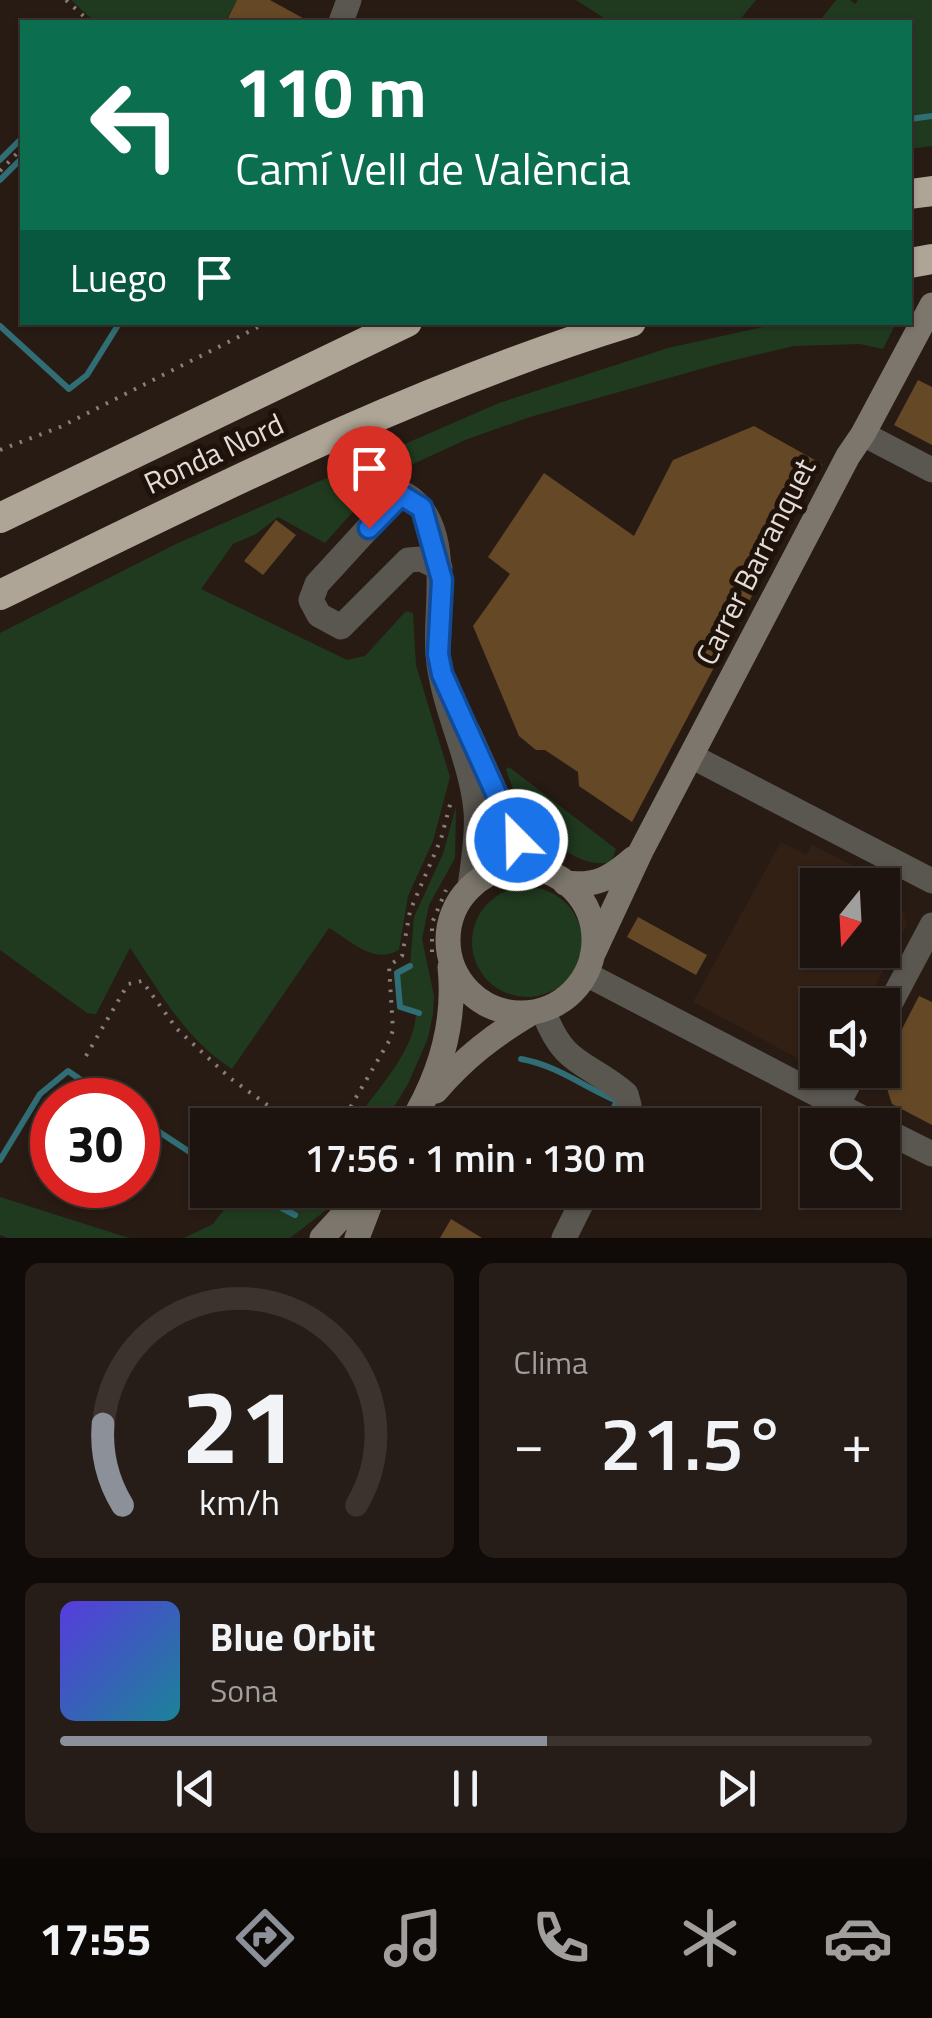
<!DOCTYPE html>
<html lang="es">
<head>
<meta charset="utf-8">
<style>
  :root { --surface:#1e140f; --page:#261d18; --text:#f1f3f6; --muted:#a19e9e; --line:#3c332f; --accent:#8c9099 }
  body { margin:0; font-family:"Titillium Web",sans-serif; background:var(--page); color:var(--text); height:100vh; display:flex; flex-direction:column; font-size:38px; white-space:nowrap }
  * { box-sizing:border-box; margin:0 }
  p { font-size:32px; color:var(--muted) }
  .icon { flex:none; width:55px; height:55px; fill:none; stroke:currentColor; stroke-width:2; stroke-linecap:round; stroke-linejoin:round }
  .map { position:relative; height:1238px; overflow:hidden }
  .side { display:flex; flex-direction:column; gap:25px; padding:25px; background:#100b08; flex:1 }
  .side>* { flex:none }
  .guide { position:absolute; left:20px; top:20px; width:892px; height:305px; border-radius:0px; box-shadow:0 2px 8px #0004,0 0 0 2px var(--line); background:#0b6e4f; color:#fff; overflow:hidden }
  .needle { width:65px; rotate:198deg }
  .fabs { position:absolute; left:800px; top:868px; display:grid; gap:20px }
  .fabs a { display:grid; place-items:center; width:100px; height:100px; border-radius:0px; background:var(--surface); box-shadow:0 2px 8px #0004,0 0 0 2px var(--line); font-size:50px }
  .speed { position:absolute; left:30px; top:1078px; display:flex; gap:20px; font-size:50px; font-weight:700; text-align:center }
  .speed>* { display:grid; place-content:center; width:130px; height:130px; border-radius:50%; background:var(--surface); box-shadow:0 2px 8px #0004,0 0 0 2px var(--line); line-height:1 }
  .speed .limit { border:15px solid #d22; background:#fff; color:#111 }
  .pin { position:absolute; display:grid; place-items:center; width:85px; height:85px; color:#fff; margin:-102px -42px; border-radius:50% 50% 50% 0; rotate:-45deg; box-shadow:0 0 10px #0007 }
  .pin .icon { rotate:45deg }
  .me { position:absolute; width:110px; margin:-55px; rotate:337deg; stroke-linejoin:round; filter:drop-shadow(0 0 8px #0008) }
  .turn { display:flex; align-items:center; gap:35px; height:210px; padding:0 50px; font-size:45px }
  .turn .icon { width:130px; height:130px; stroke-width:2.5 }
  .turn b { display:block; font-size:70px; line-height:85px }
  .then { display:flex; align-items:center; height:95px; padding:0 50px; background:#0003; gap:20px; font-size:38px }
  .big { font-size:75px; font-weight:600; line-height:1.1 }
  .side .tile { flex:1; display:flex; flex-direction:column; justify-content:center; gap:15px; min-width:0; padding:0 35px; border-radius:15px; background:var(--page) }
  .side .dial { align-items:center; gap:0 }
  .dial svg { height:260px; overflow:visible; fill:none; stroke:var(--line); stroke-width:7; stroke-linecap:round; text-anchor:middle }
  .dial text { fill:var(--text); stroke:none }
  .song { display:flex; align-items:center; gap:30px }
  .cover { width:120px; height:120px; border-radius:15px; background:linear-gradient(135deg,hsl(250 70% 55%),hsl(190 70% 35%)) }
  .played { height:10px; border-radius:5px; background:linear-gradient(90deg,var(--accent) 60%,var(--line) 60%) }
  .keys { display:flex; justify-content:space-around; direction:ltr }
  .heat { display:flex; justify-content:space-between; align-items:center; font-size:55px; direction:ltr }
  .side .tiles { flex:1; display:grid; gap:25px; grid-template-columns:1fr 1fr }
  .tile:last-child { grid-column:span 2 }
  .trip { position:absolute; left:190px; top:1108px; width:570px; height:100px; border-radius:0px; background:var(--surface); box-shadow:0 2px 8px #0004,0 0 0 2px var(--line); font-weight:600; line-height:100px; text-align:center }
  .dock { display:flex; height:160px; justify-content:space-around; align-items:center; background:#0c0806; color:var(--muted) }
  .dock .icon { width:70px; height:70px }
  .dock .current { color:var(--accent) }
  .dock b { font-size:45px; color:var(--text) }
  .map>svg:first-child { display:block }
  .built { fill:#322015; fill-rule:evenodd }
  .green { fill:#203a1f }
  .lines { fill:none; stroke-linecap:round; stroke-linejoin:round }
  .stream { stroke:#306d74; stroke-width:6 }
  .building { fill:#654826 }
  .path { stroke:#897e78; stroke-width:4; stroke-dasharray:2.5 8; stroke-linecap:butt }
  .street { stroke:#5a5650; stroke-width:25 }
  .secondary { stroke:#7c766c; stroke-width:25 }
  .highway { stroke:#aea596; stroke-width:30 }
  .route-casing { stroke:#114b97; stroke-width:25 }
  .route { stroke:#1a73e8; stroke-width:18 }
  .labels { text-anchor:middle; stroke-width:10; stroke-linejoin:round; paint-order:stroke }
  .street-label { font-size:30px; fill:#e5dcd7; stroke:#1e120b }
</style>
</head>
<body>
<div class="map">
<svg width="932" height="1238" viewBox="0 0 932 1238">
  <rect width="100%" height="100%" fill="#281b14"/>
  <path class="built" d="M 781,842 L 806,855 L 812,845 L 894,886 L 907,924 L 865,1005 L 818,1005 L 817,1056 L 803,1061 L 693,1002 ZM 818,885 L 882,885 L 882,950 L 818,950 Z"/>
  <path class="green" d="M 71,0 L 237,0 L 225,22 L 95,22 Z
    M 576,0 L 756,0 L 738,22 L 610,22 Z
    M 836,0 L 850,0 L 855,4 L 858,0 L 932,0 L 932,146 L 910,149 L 910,22 L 819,22 Z
    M 781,323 L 896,323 L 883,349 L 860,344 L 794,346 L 722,363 L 530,417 L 465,440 L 383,478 L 325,543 L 278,517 L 256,534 L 233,544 L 201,589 L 347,660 L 365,656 L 406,611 L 413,613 L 416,665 L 450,777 L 433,841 L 408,896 L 399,950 C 373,965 350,940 329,928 L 232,1069 C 184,1038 161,993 130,948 L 96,1014 L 87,1013 L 0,950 L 0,633 L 178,543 L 499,403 L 668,348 Z
    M 509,767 L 616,849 L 611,862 C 567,873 515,806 506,769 Z
    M 456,807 L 455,858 L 429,905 L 422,939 L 434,996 L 433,1014 L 428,1038 L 408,1084 L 383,1125 L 352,1125 C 374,1093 413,1054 416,1015 L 400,1007 L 397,973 L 410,966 L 414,917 L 443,854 Z
    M472 942a55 55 0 1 1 110 0a55 55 0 1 1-110 0Z
    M 239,1190 L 247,1190 L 288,1212 L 306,1190 L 342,1190 L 325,1211 L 290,1238 L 184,1238 L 213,1224 Z
    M 0,1197 L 129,1238 L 8,1238 L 0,1235 Z"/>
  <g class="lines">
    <path class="stream" d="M 910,119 L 932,116
      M 0,160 L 22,138
      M 0,180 L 22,158
      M 0,326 L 69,389 L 87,375 L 120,322
      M 410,966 L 397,973 L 400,1007 L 419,1013
      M 521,1059 C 556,1065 584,1087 617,1101 L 605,1125
      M 138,1118 L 208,1164
      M 0,1160 L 40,1094 L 68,1071 L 110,1100
      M 247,1190 L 295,1215"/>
  </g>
  <path class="building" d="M 237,0 L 270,0 L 310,22 L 226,22 Z
    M 918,380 L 932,387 L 932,445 L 894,425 Z
    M 754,426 L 822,464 L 632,822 L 579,786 L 578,772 L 545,750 L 536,750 L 519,736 L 473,626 L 510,574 L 488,557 L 544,473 L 634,536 L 673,460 Z
    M 276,520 L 296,535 L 263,575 L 244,561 Z
    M 638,917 L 707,955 L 696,975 L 627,937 Z
    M 919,996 L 932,1002 L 932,1125 L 892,1104 L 881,1070 Z
    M 451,1219 L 482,1238 L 440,1238 Z"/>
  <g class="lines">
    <path class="path" d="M 66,0 L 90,22
      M 0,171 L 22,148
      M 0,450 L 60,427 L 268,322
      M 432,952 L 432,923 L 446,890
      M 86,1056 L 128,984 L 142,981 L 177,1029 L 230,1078 L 295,1125
      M 340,1125 L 389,1041 L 393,1030 L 389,966 L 402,956 L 410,911 L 441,839 L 451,801"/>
    <path class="street" d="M 341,22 L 349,0
      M 863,434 L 932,470
      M 440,568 L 421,559 L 408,560 L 341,627 L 319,615 L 311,600 L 317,584 L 395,499 L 406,495 C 455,525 434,607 438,654 C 442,707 471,757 476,811 C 478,835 473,863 470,887
      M 469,733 L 517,840 L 535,869
      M 693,757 L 932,881
      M 586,974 L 876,1125
      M 543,1010 C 564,1068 586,1060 626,1094 L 629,1105 L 620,1125
      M 882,1019 L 932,925
      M 837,1105 L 856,1070
      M 882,1129 L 932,1154
      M 564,1238 L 588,1190"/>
    <path class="secondary" d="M448 940a73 73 0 1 1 146 0a73 73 0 1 1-146 0Z
      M 565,883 C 596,887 611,878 634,858
      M 592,956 L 641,851 L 848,456 L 863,434 L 932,305
      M 436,1091 C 464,1058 494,1035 531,1013
      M 410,1125 C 440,1076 456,1024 450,967
      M 322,1238 L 366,1190
      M 357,1238 L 375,1191"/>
    <path class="highway" d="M 910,194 L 932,191
      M 910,263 L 932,259
      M 0,518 L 407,322
      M 0,595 C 205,495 412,389 631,322"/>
  </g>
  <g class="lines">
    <g class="route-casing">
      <path id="route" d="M 369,528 L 401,495 L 422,508 L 442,580 L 438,654 L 442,674 L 517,840"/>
    </g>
    <use href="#route" class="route"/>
  </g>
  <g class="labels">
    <g class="street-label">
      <text transform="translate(214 454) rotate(-25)" y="10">Ronda Nord</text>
      <text transform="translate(756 562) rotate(-63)" y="10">Carrer Barranquet</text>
    </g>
  </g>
</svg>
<div class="fabs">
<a><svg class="needle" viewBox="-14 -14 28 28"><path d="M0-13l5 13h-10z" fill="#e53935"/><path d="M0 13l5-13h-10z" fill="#a19e9e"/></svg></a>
<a><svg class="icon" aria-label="sound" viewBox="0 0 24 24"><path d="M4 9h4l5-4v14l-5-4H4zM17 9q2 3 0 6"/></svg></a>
<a><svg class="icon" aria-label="search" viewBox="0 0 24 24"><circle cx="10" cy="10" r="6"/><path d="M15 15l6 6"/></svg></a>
</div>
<div class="speed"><div class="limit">30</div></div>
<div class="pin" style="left:369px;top:528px;background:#d93025"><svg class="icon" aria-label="arrive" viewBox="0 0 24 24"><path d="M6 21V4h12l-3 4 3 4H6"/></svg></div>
<svg class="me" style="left:517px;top:840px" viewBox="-20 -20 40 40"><circle r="17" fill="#1a73e8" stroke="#fff" stroke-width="3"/><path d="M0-11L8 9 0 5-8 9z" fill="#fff"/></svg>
<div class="trip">17:56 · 1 min · 130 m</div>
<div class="guide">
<div class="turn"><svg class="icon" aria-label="left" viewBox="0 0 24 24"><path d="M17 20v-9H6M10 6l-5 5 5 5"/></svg><div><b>110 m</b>Camí Vell de València</div></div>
<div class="then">Luego<svg class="icon" aria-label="arrive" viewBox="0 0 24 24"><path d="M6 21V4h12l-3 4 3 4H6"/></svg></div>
</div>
</div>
<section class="side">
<div class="tiles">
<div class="tile dial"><svg viewBox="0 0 100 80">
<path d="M14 69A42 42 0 1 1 86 69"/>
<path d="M14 69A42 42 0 0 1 8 44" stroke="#8c9099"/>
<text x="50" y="56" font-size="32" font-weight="700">21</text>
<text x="50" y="72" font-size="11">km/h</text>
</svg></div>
<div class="tile"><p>Clima</p>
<div class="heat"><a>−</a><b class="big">21.5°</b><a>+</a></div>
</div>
<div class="tile">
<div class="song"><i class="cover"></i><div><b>Blue Orbit</b><p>Sona</p></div></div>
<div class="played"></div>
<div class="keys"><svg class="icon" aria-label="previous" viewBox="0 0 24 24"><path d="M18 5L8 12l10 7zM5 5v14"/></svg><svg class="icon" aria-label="pause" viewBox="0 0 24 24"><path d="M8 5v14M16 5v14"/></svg><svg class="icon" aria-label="next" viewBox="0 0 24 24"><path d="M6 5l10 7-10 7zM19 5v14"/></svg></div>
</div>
</div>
</section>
<nav class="dock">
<b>17:55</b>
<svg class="icon current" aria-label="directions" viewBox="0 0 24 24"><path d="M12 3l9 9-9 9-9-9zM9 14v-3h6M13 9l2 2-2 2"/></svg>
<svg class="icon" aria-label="music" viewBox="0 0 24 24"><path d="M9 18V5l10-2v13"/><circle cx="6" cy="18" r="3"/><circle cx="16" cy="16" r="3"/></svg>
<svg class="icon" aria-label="phone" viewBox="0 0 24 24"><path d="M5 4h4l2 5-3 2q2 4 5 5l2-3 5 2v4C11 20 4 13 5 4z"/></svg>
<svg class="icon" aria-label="climate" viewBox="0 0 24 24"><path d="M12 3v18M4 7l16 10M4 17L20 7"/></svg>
<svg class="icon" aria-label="car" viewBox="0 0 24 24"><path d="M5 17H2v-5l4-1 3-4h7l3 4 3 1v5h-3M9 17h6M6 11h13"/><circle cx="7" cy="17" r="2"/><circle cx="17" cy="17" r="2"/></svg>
</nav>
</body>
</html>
